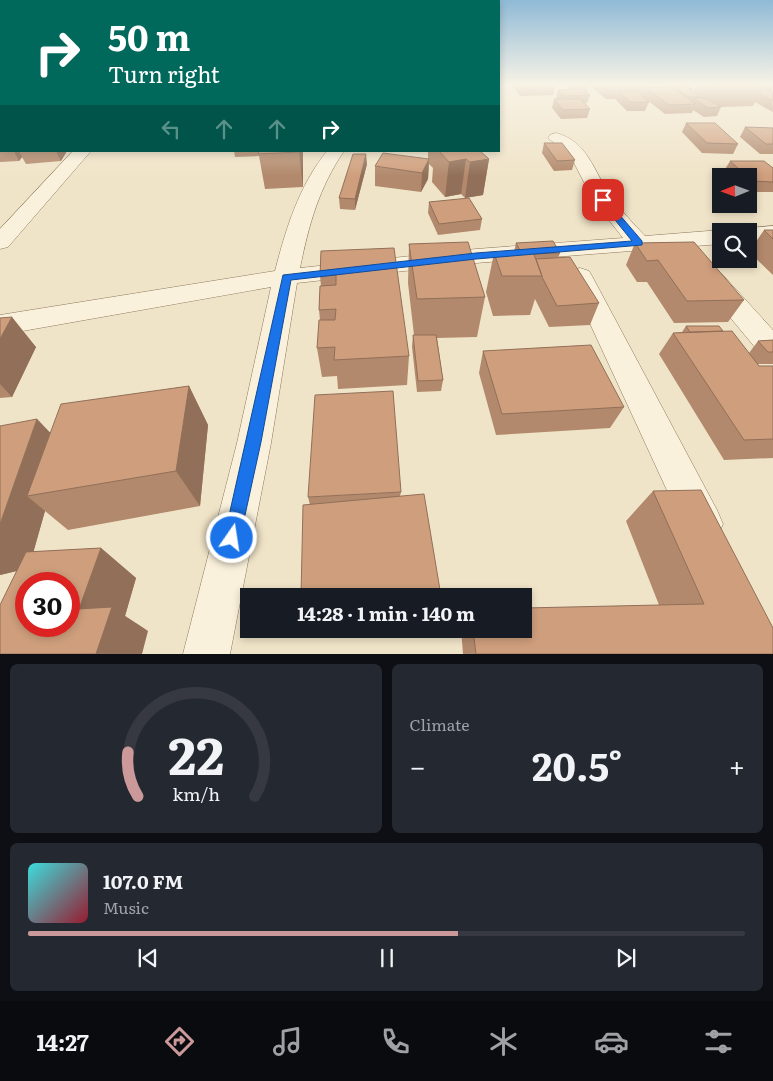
<!DOCTYPE html>
<html lang="en">
<head>
<meta charset="utf-8">
<style>
  :root { --surface:#171b24; --page:#242831; --text:#f1f3f6; --muted:#9ea1a6; --line:#363941; --accent:#cc999b }
  body { margin:0; font-family:Literata,serif; background:var(--page); color:var(--text); height:100vh; display:flex; flex-direction:column; font-size:19px; white-space:nowrap }
  * { box-sizing:border-box; margin:0 }
  p { font-size:16px; color:var(--muted) }
  .icon { flex:none; width:28px; height:28px; fill:none; stroke:currentColor; stroke-width:2; stroke-linecap:round; stroke-linejoin:round }
  .map { position:relative; height:654px; overflow:hidden }
  .panel { display:flex; flex-direction:column; gap:10px; padding:10px; background:#0d0f14; flex:1 }
  .panel>* { flex:none }
  .guide { position:absolute; left:0px; top:0px; width:500px; height:152px; box-shadow:0 2px 8px #0003; background:#00695c; color:#fff; overflow:hidden }
  .needle { width:32px; rotate:269deg }
  .tools { position:absolute; left:712px; top:168px; display:grid; gap:10px }
  .tools a { display:grid; place-items:center; width:45px; height:45px; border-radius:0px; background:var(--surface); box-shadow:0 2px 8px #0003; font-size:25px }
  .speed { position:absolute; left:15px; top:572px; display:flex; gap:10px; font-size:25px; font-weight:700; text-align:center }
  .speed>* { display:grid; place-content:center; width:65px; height:65px; border-radius:50%; background:var(--surface); box-shadow:0 2px 8px #0003; line-height:1 }
  .speed .limit { border:8px solid #d22; background:#fff; color:#111 }
  .pin { position:absolute; display:grid; place-items:center; width:42px; height:42px; color:#fff; margin:-21px; border-radius:10px; box-shadow:0 2px 8px #0006 }
  .me { position:absolute; width:55px; margin:-28px; rotate:13deg; stroke-linejoin:round; filter:drop-shadow(0 0 4px #0008) }
  .turn { display:flex; align-items:center; gap:18px; height:105px; padding:0 25px; font-size:22px }
  .turn .icon { width:65px; height:65px; stroke-width:2.5 }
  .turn b { display:block; font-size:35px; line-height:42px }
  .lanes { display:flex; align-items:center; height:48px; padding:0 25px; background:#0003; justify-content:center; gap:25px; direction:ltr }
  .lanes .off { opacity:.35 }
  .big { font-size:38px; font-weight:700; line-height:1.1 }
  .panel .widget { flex:1; display:flex; flex-direction:column; justify-content:center; gap:8px; min-width:0; padding:0 18px; border-radius:8px; background:var(--page) }
  .panel .dial { align-items:center; gap:0 }
  .dial svg { height:130px; overflow:visible; fill:none; stroke:var(--line); stroke-width:7; stroke-linecap:round; text-anchor:middle }
  .dial text { fill:var(--text); stroke:none }
  .song { display:flex; align-items:center; gap:15px }
  .cover { width:60px; height:60px; border-radius:8px; background:linear-gradient(135deg,hsl(180 70% 55%),hsl(350 70% 35%)) }
  .played { height:5px; border-radius:2px; background:linear-gradient(90deg,var(--accent) 60%,var(--line) 60%) }
  .keys { display:flex; justify-content:space-around; direction:ltr }
  .heat { display:flex; justify-content:space-between; align-items:center; font-size:28px; direction:ltr }
  .panel .tiles { flex:1; display:grid; gap:10px; grid-template-columns:1fr 1fr }
  .widget:last-child { grid-column:span 2 }
  .trip { position:absolute; left:240px; top:588px; width:292px; height:50px; border-radius:0px; background:var(--surface); box-shadow:0 2px 8px #0003; font-weight:700; line-height:50px; text-align:center }
  .dock { display:flex; height:80px; justify-content:space-around; align-items:center; background:#090b0e; color:var(--muted) }
  .dock .icon { width:35px; height:35px }
  .dock .on { color:var(--accent) }
  .dock b { font-size:22px; color:var(--text) }
  .map>svg:first-child { display:block }
  .lines { fill:none; stroke-linecap:round; stroke-linejoin:round }
  .minor-casing { stroke:#8d765c; stroke-width:1 }
  .minor { fill:#faf1dc; fill-rule:evenodd }
  .wall { fill:#b2896c }
  .shaded-wall { fill:#916f58 }
  .building { fill:#cf9f7d; stroke:#916f58; fill-rule:evenodd }
  .route { fill:#1a73e8; stroke:#114b97 }
</style>
</head>
<body>
<div class="map">
<svg width="773" height="654" viewBox="0 0 773 654">
  <rect width="100%" height="100%" fill="#f0e4c8"/>
  <g class="lines">
    <g class="minor-casing">
      <path id="minor" d="M 556,133 C 588,141 594,172 610,195 C 620,210 633,223 645,236 L 721,230 L 725,231 L 721,231 L 721,244 L 476,263 L 297,283 L 271,443 L 230,654 L 183,654 L 237,443 L 271,287 L 0,335 L 0,315 L 275,271 C 286,228 299,186 327,151 L 344,151 C 319,188 309,224 300,268 L 476,249 L 623,238 L 593,200 L 570,155 L 548,138 L 550,135 Z
        M 73,151 L 91,151 L 8,247 L 0,249 L 0,229 Z
        M 773,226 L 773,240 L 749,242 L 749,231 L 741,231 L 749,228 Z
        M 580,268 L 589,271 L 592,276 L 717,510 L 723,524 L 717,538 L 703,544 L 689,538 L 568,276 L 571,271 Z
        M 713,272 L 722,274 L 773,330 L 773,360 L 763,357 L 704,286 L 701,280 L 704,274 Z"/>
    </g>
    <use href="#minor" class="minor"/>
  </g>
  <path class="wall" d="M 0,84 L 1,84 L 1,107 L 0,105 Z
    M 511,84 L 555,84 L 553,95 L 520,96 Z
    M 565,84 L 687,84 L 687,85 L 693,89 L 692,91 L 693,92 L 697,84 L 772,84 L 773,112 L 755,102 L 753,106 L 721,107 L 717,116 L 704,117 L 693,110 L 692,113 L 665,114 L 643,97 L 649,102 L 645,111 L 627,111 L 616,100 L 617,99 L 606,99 L 589,85 L 587,92 L 590,95 L 587,103 L 585,103 L 590,109 L 587,118 L 561,119 L 552,108 L 554,99 L 557,99 L 556,99 L 558,90 L 570,90 Z
    M 686,123 L 738,144 L 733,154 L 702,153 L 682,132 Z
    M 745,127 L 773,128 L 773,154 L 760,154 L 740,137 Z
    M 0,138 L 1,151 L 67,151 L 61,161 L 26,164 L 22,157 L 19,161 L 0,162 Z
    M 544,143 L 575,160 L 572,170 L 554,171 L 542,153 Z
    M 234,151 L 303,151 L 303,187 L 265,189 L 259,156 L 235,157 Z
    M 428,151 L 480,151 L 489,159 L 483,195 L 465,198 L 461,194 L 445,197 L 432,182 L 433,168 L 429,164 L 428,179 L 421,192 L 375,186 L 375,166 L 428,159 Z
    M 730,161 L 773,168 L 773,192 L 749,192 L 749,176 L 730,176 L 724,171 Z
    M 367,164 L 355,210 L 340,209 L 339,198 Z
    M 429,202 L 482,219 L 480,230 L 438,235 L 428,213 Z
    M 764,230 L 773,230 L 773,275 L 749,252 Z
    M 516,243 L 560,253 L 558,258 L 599,303 L 590,325 L 549,327 L 535,299 L 530,315 L 493,316 L 486,292 L 494,253 L 514,252 Z
    M 635,243 L 744,300 L 728,322 L 674,323 L 647,282 L 637,282 L 626,265 Z
    M 409,244 L 485,297 L 477,337 L 437,338 L 443,380 L 441,391 L 417,392 L 412,347 L 413,335 L 414,335 L 408,283 Z
    M 321,251 L 409,356 L 407,385 L 338,389 L 337,376 L 322,377 L 317,348 L 320,320 L 319,310 L 321,286 L 320,276 Z
    M 0,318 L 36,347 L 12,397 L 0,398 Z
    M 686,326 L 723,331 L 749,353 L 758,341 L 773,340 L 773,364 L 758,364 L 759,366 L 773,366 L 773,458 L 724,460 L 659,354 L 673,333 L 682,332 Z
    M 483,351 L 624,407 L 610,428 L 496,435 L 479,373 Z
    M 189,386 L 208,425 L 200,506 L 68,530 L 45,511 L 33,552 L 101,548 L 136,578 L 125,616 L 148,631 L 17,571 L 0,575 L 37,419 L 50,433 Z
    M 653,491 L 773,654 L 463,654 L 461,629 L 524,629 L 659,605 L 626,521 Z
    M 401,492 L 400,496 L 440,590 L 439,596 L 301,596 L 310,505 L 308,497 Z"/>
  <path class="shaded-wall" d="M 14,151 L 19,151 L 22,157 L 19,161 Z
    M 56,151 L 67,151 L 61,161 Z
    M 299,151 L 303,151 L 303,187 Z
    M 366,154 L 367,164 L 355,210 L 355,199 Z
    M 429,159 L 428,179 L 421,192 L 422,173 Z
    M 466,159 L 461,194 L 445,197 L 449,162 Z
    M 489,159 L 483,195 L 465,198 L 470,162 Z
    M 12,317 L 36,347 L 12,397 L 0,384 L 0,339 Z
    M 189,386 L 208,425 L 200,506 L 176,471 Z
    M 37,419 L 64,447 L 27,496 L 45,511 L 29,568 L 0,575 L 0,524 Z
    M 101,548 L 136,578 L 125,616 L 148,631 L 142,654 L 96,654 L 79,609 Z"/>
  <path class="building" d="M 710,84 L 753,84 L 762,89 L 723,91 Z
    M 753,84 L 773,85 L 773,87 L 762,87 L 773,93 L 773,101 L 759,94 L 762,89 Z
    M 671,85 L 686,85 L 693,89 L 689,89 L 700,97 L 689,97 Z
    M 671,87 L 696,104 L 669,105 L 646,88 Z
    M 582,89 L 590,95 L 565,96 L 558,90 Z
    M 637,91 L 649,102 L 630,102 L 619,92 Z
    M 693,98 L 705,98 L 721,107 L 708,108 Z
    M 554,99 L 580,99 L 590,109 L 563,110 Z
    M 686,123 L 715,123 L 738,144 L 707,143 Z
    M 745,127 L 773,128 L 773,144 L 766,144 Z
    M 0,138 L 1,138 L 1,151 L 7,151 L 0,152 Z
    M 544,143 L 562,143 L 575,160 L 557,161 Z
    M 259,151 L 299,151 L 299,152 L 258,154 Z
    M 439,151 L 480,151 L 489,159 L 470,162 L 466,159 L 449,162 Z
    M 383,153 L 429,159 L 422,173 L 375,166 Z
    M 353,154 L 366,154 L 355,199 L 339,198 Z
    M 730,161 L 764,161 L 773,168 L 773,182 L 753,181 L 749,178 L 749,176 L 747,176 Z
    M 469,198 L 482,219 L 439,224 L 429,202 Z
    M 764,230 L 773,230 L 773,239 Z
    M 553,241 L 560,253 L 534,254 L 533,252 L 521,252 L 516,243 Z
    M 468,242 L 485,297 L 417,299 L 409,244 Z
    M 694,242 L 744,300 L 687,301 L 658,260 L 647,261 L 635,243 Z
    M 394,248 L 409,356 L 334,360 L 335,347 L 317,348 L 319,320 L 335,320 L 336,309 L 319,310 L 320,286 L 336,285 L 336,275 L 320,276 L 321,251 Z
    M 533,252 L 542,276 L 502,276 L 494,253 Z
    M 570,257 L 599,303 L 557,306 L 542,277 L 542,276 L 536,259 Z
    M 12,317 L 0,339 L 0,318 Z
    M 686,326 L 719,326 L 723,331 L 690,332 Z
    M 732,331 L 759,366 L 773,366 L 773,439 L 744,440 L 673,333 Z
    M 413,335 L 436,335 L 443,380 L 418,381 Z
    M 773,340 L 773,352 L 768,352 L 758,341 Z
    M 591,345 L 624,407 L 502,414 L 483,351 Z
    M 189,386 L 176,471 L 27,496 L 61,404 Z
    M 393,391 L 401,492 L 308,497 L 315,395 Z
    M 37,419 L 0,524 L 0,426 Z
    M 701,490 L 773,628 L 773,654 L 476,654 L 473,629 L 524,629 L 524,608 L 704,604 L 653,491 Z
    M 424,494 L 440,590 L 380,596 L 301,596 L 303,505 Z
    M 101,548 L 79,609 L 112,607 L 96,654 L 0,654 L 0,605 L 26,552 ZM 26,584 L 69,584 L 69,626 L 26,626 Z"/>
  <linearGradient id="sky" x2="0" y2="1"><stop stop-color="#8fbad6"/><stop offset="0.48" stop-color="#f8f3e6"/><stop offset="1" stop-color="#f8f3e6" stop-opacity="0"/></linearGradient>
  <rect width="773" height="176" fill="url(#sky)"/>
  <path class="route" d="M 603,198 L 606,199 L 642,241 L 642,245 L 476,259 L 291,280 L 261,442 L 240,538 L 238,544 L 232,547 L 226,544 L 224,538 L 283,275 L 476,253 L 632,241 L 599,200 Z"/>
</svg>
<div class="tools">
<a><svg class="needle" viewBox="-14 -14 28 28"><path d="M0-13l5 13h-10z" fill="#e53935"/><path d="M0 13l5-13h-10z" fill="#9ea1a6"/></svg></a>
<a><svg class="icon" aria-label="search" viewBox="0 0 24 24"><circle cx="10" cy="10" r="6"/><path d="M15 15l6 6"/></svg></a>
</div>
<div class="speed"><div class="limit">30</div></div>
<div class="pin" style="left:603px;top:200px;background:#d93025"><svg class="icon" aria-label="arrive" viewBox="0 0 24 24"><path d="M6 21V4h12l-3 4 3 4H6"/></svg></div>
<svg class="me" style="left:232px;top:538px" viewBox="-20 -20 40 40"><circle r="17" fill="#1a73e8" stroke="#fff" stroke-width="3"/><path d="M0-11L8 9 0 5-8 9z" fill="#fff"/></svg>
<div class="trip">14:28 · 1 min · 140 m</div>
<div class="guide">
<div class="turn"><svg class="icon" aria-label="right" viewBox="0 0 24 24"><path d="M7 20v-9h11M14 6l5 5-5 5"/></svg><div><b>50 m</b>Turn right</div></div>
<div class="lanes"><svg class="icon off" aria-label="left" viewBox="0 0 24 24"><path d="M17 20v-9H6M10 6l-5 5 5 5"/></svg><svg class="icon off" aria-label="ahead" viewBox="0 0 24 24"><path d="M12 20V5M6 11l6-6 6 6"/></svg><svg class="icon off" aria-label="ahead" viewBox="0 0 24 24"><path d="M12 20V5M6 11l6-6 6 6"/></svg><svg class="icon" aria-label="right" viewBox="0 0 24 24"><path d="M7 20v-9h11M14 6l5 5-5 5"/></svg></div>
</div>
</div>
<section class="panel">
<div class="tiles">
<div class="widget dial"><svg viewBox="0 0 100 80">
<path d="M14 69A42 42 0 1 1 86 69"/>
<path d="M14 69A42 42 0 0 1 8 42" stroke="#cc999b"/>
<text x="50" y="56" font-size="32" font-weight="700">22</text>
<text x="50" y="72" font-size="11">km/h</text>
</svg></div>
<div class="widget"><p>Climate</p>
<div class="heat"><a>−</a><b class="big">20.5°</b><a>+</a></div>
</div>
<div class="widget">
<div class="song"><i class="cover"></i><div><b>107.0 FM</b><p>Music</p></div></div>
<div class="played"></div>
<div class="keys"><svg class="icon" aria-label="previous" viewBox="0 0 24 24"><path d="M18 5L8 12l10 7zM5 5v14"/></svg><svg class="icon" aria-label="pause" viewBox="0 0 24 24"><path d="M8 5v14M16 5v14"/></svg><svg class="icon" aria-label="next" viewBox="0 0 24 24"><path d="M6 5l10 7-10 7zM19 5v14"/></svg></div>
</div>
</div>
</section>
<nav class="dock">
<b>14:27</b>
<svg class="icon on" aria-label="directions" viewBox="0 0 24 24"><path d="M12 3l9 9-9 9-9-9zM9 14v-3h6M13 9l2 2-2 2"/></svg>
<svg class="icon" aria-label="music" viewBox="0 0 24 24"><path d="M9 18V5l10-2v13"/><circle cx="6" cy="18" r="3"/><circle cx="16" cy="16" r="3"/></svg>
<svg class="icon" aria-label="phone" viewBox="0 0 24 24"><path d="M5 4h4l2 5-3 2q2 4 5 5l2-3 5 2v4C11 20 4 13 5 4z"/></svg>
<svg class="icon" aria-label="climate" viewBox="0 0 24 24"><path d="M12 3v18M4 7l16 10M4 17L20 7"/></svg>
<svg class="icon" aria-label="car" viewBox="0 0 24 24"><path d="M5 17H2v-5l4-1 3-4h7l3 4 3 1v5h-3M9 17h6M6 11h13"/><circle cx="7" cy="17" r="2"/><circle cx="17" cy="17" r="2"/></svg>
<svg class="icon" aria-label="filters" viewBox="0 0 24 24"><path d="M4 7h16M4 17h16"/><circle cx="9" cy="7" r="2"/><circle cx="15" cy="17" r="2"/></svg>
</nav>
</body>
</html>
